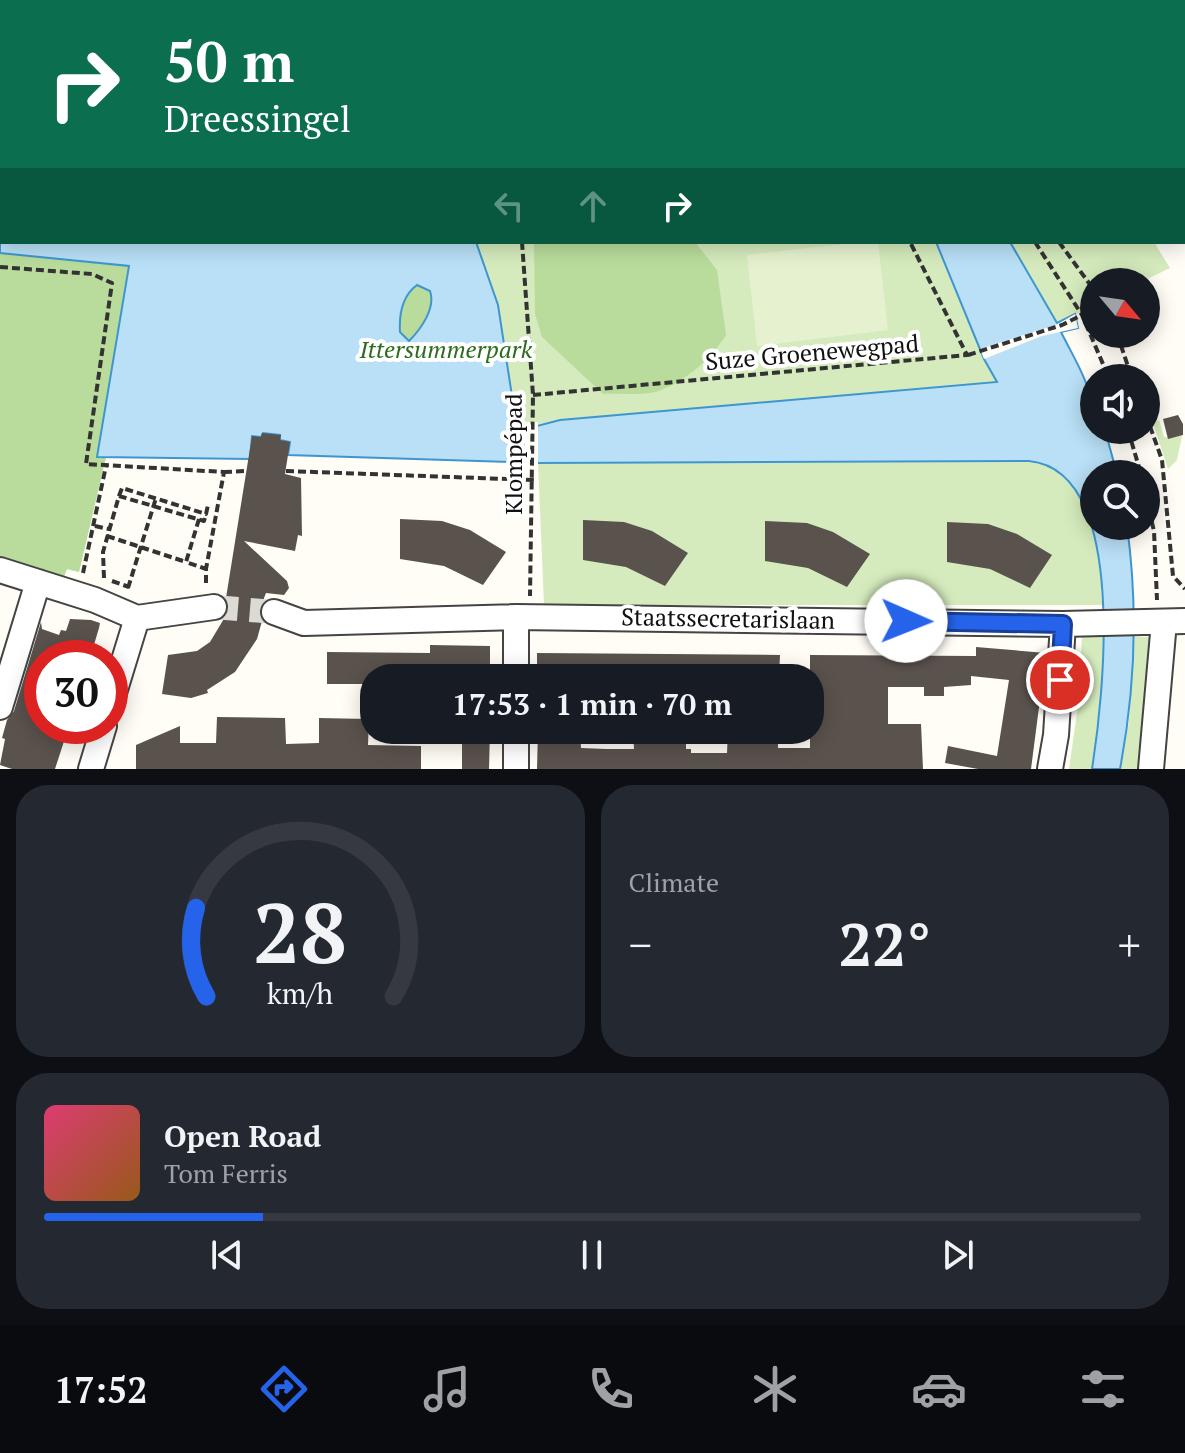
<!DOCTYPE html>
<html lang="en">
<head>
<meta charset="utf-8">
<style>
  :root { --surface:#171b24; --page:#242831; --text:#f1f3f6; --muted:#9ea1a6; --line:#363941; --accent:#2563eb }
  body { margin:0; font-family:"PT Serif",serif; background:var(--page); color:var(--text); height:100vh; display:flex; flex-direction:column; font-size:30px; white-space:nowrap }
  * { box-sizing:border-box; margin:0 }
  p { font-size:26px; color:var(--muted) }
  .icon { flex:none; width:44px; height:44px; fill:none; stroke:currentColor; stroke-width:2; stroke-linecap:round; stroke-linejoin:round }
  .map { position:relative; height:769px; overflow:hidden }
  .panel { display:flex; flex-direction:column; gap:16px; padding:16px; background:#0d0f14; flex:1 }
  .panel>* { flex:none }
  .banner { position:absolute; left:0px; top:0px; width:1186px; height:244px; box-shadow:0 4px 20px #0003; background:#0b6e4f; color:#fff; overflow:hidden }
  .needle { width:52px; rotate:119deg }
  .fabs { position:absolute; left:1080px; top:268px; display:grid; gap:16px }
  .fabs a { display:grid; place-items:center; width:80px; height:80px; border-radius:50%; background:var(--surface); box-shadow:0 4px 20px #0003; font-size:40px }
  .speed { position:absolute; left:24px; top:640px; display:flex; gap:16px; font-size:40px; font-weight:700; text-align:center }
  .speed>* { display:grid; place-content:center; width:104px; height:104px; border-radius:50%; background:var(--surface); box-shadow:0 4px 20px #0003; line-height:1 }
  .speed .limit { border:12px solid #d22; background:#fff; color:#111 }
  .pin { position:absolute; display:grid; place-items:center; width:68px; height:68px; color:#fff; margin:-34px; border:4px solid #fff; border-radius:50%; box-shadow:0 2px 8px #0007 }
  .me { position:absolute; width:88px; margin:-44px; rotate:91deg; stroke-linejoin:round; filter:drop-shadow(0 0 6px #0008) }
  .turn { display:flex; align-items:center; gap:28px; height:168px; padding:0 32px; font-size:36px }
  .turn .icon { width:104px; height:104px; stroke-width:2.5 }
  .turn b { display:block; font-size:56px; line-height:68px }
  .lanes { display:flex; align-items:center; height:76px; padding:0 32px; background:#0003; justify-content:center; gap:40px; direction:ltr }
  .lanes .off { opacity:.35 }
  .big { font-size:60px; font-weight:700; line-height:1.1 }
  .panel .card { flex:1; display:flex; flex-direction:column; justify-content:center; gap:12px; min-width:0; padding:0 28px; border-radius:32px; background:var(--page) }
  .panel .dial { align-items:center; gap:0 }
  .dial svg { height:208px; overflow:visible; fill:none; stroke:var(--line); stroke-width:7; stroke-linecap:round; text-anchor:middle }
  .dial text { fill:var(--text); stroke:none }
  .song { display:flex; align-items:center; gap:24px }
  .cover { width:96px; height:96px; border-radius:12px; background:linear-gradient(135deg,hsl(340 70% 55%),hsl(30 70% 35%)) }
  .played { height:8px; border-radius:4px; background:linear-gradient(90deg,var(--accent) 20%,var(--line) 20%) }
  .keys { display:flex; justify-content:space-around; direction:ltr }
  .heat { display:flex; justify-content:space-between; align-items:center; font-size:44px; direction:ltr }
  .panel .tiles { flex:1; display:grid; gap:16px; grid-template-columns:1fr 1fr }
  .card:last-child { grid-column:span 2 }
  .trip { position:absolute; left:360px; top:664px; width:464px; height:80px; border-radius:32px; background:var(--surface); box-shadow:0 4px 20px #0003; font-weight:700; line-height:80px; text-align:center }
  .tabs { display:flex; height:128px; justify-content:space-around; align-items:center; background:#090b0e; color:var(--muted) }
  .tabs .icon { width:56px; height:56px }
  .tabs .on { color:var(--accent) }
  .tabs b { font-size:36px; color:var(--text) }
  .map>svg:first-child { display:block }
  .green { fill:#d5ebbd }
  .forest { fill:#b9dc9c }
  .pitch { fill:#e6f2cf }
  .water { fill:#b9e0f7; stroke:#3f96cf; stroke-width:2; fill-rule:evenodd }
  .pier { fill:#fffdf5 }
  .building { fill:#5a524d }
  .lines { fill:none; stroke-linecap:round; stroke-linejoin:round }
  .street-tunnel { stroke:#dbdad3; stroke-width:24; stroke-dasharray:24 12; stroke-linecap:butt }
  .lane-casing { stroke:#444; stroke-width:16 }
  .street-casing { stroke:#444; stroke-width:28 }
  .path { stroke:#333; stroke-width:4; stroke-dasharray:8 4; stroke-linecap:butt }
  .lane { stroke:#fff; stroke-width:12 }
  .street { stroke:#fff; stroke-width:24 }
  .route-casing { stroke:#184099; stroke-width:20 }
  .route { stroke:#2563eb; stroke-width:14 }
  .labels { text-anchor:middle; stroke-width:8; stroke-linejoin:round; paint-order:stroke }
  .park-label { font-size:24px; font-style:italic; fill:#2f6b1f; stroke:#fff }
  .street-label { font-size:24px; fill:#111; stroke:#fff }
</style>
</head>
<body>
<div class="map">
<svg width="1185" height="769" viewBox="0 0 1185 769">
  <rect width="100%" height="100%" fill="#fffdf5"/>
  <path class="green" d="M 0,0 L 767,0 L 2,2 L 2,242 L 936,242 L 998,382 L 560,420 L 377,456 L 288,455 L 290,442 L 280,440 L 280,435 L 263,433 L 261,437 L 252,436 L 250,459 L 106,457 L 79,572 L 67,569 L 63,579 L 0,560 Z
    M 1010,242 L 1154,242 L 1170,268 L 1141,282 L 1094,282 L 1094,305 L 1058,324 Z
    M 1159,420 L 1164,437 L 1182,436 L 1177,460 L 1168,469 L 1153,423 Z
    M 1043,462 C 1096,480 1101,558 1102,605 L 544,605 L 538,463 Z
    M 1082,637 L 1103,637 L 1101,715 L 1092,769 L 1069,769 L 1078,706 Z
    M 1133,637 L 1157,637 L 1145,769 L 1120,769 L 1129,722 Z"/>
  <path class="forest" d="M 534,242 L 695,242 L 717,270 L 726,335 C 710,360 687,380 659,391 C 644,396 619,393 603,394 L 542,337 L 535,314 Z
    M 0,253 L 130,266 L 97,456 L 106,457 L 79,572 L 67,569 L 63,579 L 0,560 Z
    M 417,285 L 430,291 C 436,308 421,329 409,341 L 400,332 C 399,314 402,297 417,285 Z"/>
  <path class="pitch" d="M 860,242 L 878,242 L 888,330 L 757,346 L 747,255 Z"/>
  <path class="water" d="M 0,219 L 2,242 L 476,242 L 498,305 L 516,422 L 537,426 L 560,420 L 997,382 L 984,359 L 936,242 L 1010,242 L 1057,323 L 1075,314 L 1078,328 L 1061,332 C 1079,368 1094,387 1094,430 L 1105,430 L 1117,474 L 1094,474 L 1094,526 L 1127,526 C 1138,606 1135,690 1120,769 L 1092,769 C 1103,700 1130,471 1029,461 L 538,463 L 288,455 L 290,442 L 280,440 L 280,435 L 263,433 L 261,437 L 252,436 L 250,459 L 97,457 L 129,266 L 0,253 ZM 417,285 L 430,291 C 436,308 421,329 409,341 L 400,332 C 399,315 402,296 417,285 Z"/>
  <path class="pier" d="M 1075,314 L 1078,328 L 1042,336 L 984,359 L 980,349 L 1058,324 Z
    M 525,422 L 538,422 L 538,467 L 525,466 Z"/>
  <path class="building" d="M 1178,415 L 1183,424 L 1183,435 L 1168,439 L 1163,419 Z
    M 262,433 L 281,435 L 280,440 L 290,442 L 285,474 L 301,478 L 302,536 L 298,535 L 295,551 L 244,541 L 287,581 L 289,588 L 284,595 L 266,593 L 260,608 L 262,621 L 257,639 L 235,672 L 207,690 L 208,693 L 191,698 L 162,694 L 168,655 L 197,651 L 210,642 L 228,612 L 226,598 L 252,436 L 261,437 Z
    M 400,519 L 442,521 L 470,530 L 506,552 L 483,585 L 444,566 L 400,559 Z
    M 583,520 L 624,522 L 652,531 L 688,553 L 665,586 L 626,567 L 583,560 Z
    M 765,521 L 807,523 L 833,532 L 870,554 L 847,587 L 808,568 L 765,561 Z
    M 947,522 L 988,524 L 1017,534 L 1052,555 L 1030,588 L 990,569 L 947,562 Z
    M 70,619 L 91,620 L 100,623 L 99,628 L 90,658 L 42,658 L 42,726 L 69,726 L 55,769 L 12,769 L 0,765 L 5,739 L 2,738 L 7,720 L 14,711 L 41,622 L 42,629 L 59,635 L 61,630 L 66,631 Z
    M 430,645 L 490,646 L 490,678 L 374,678 L 374,684 L 327,684 L 327,652 L 430,653 Z
    M 976,647 L 1046,653 L 1031,769 L 978,769 L 945,763 L 948,746 L 997,756 L 1009,680 L 971,676 L 971,685 L 944,687 L 944,696 L 924,696 L 924,687 L 888,687 L 888,724 L 921,724 L 923,769 L 537,769 L 538,730 L 580,730 L 581,748 L 606,749 L 634,749 L 633,730 L 686,730 L 686,749 L 691,749 L 691,753 L 727,753 L 728,730 L 778,730 L 778,748 L 810,748 L 810,655 L 976,656 Z
    M 537,653 L 780,655 L 779,678 L 537,678 Z
    M 217,717 L 285,718 L 286,744 L 319,743 L 319,718 L 369,719 L 368,745 L 421,746 L 421,769 L 136,769 L 136,745 L 180,726 L 180,743 L 216,743 Z
    M 462,730 L 490,730 L 489,769 L 462,769 Z"/>
  <g class="lines">
    <path class="street-tunnel" d="M 214,607 L 274,612"/>
    <g class="lane-casing">
      <path id="lane" d="M 1184,46 L 1185,46
        M 1184,71 L 1185,74"/>
    </g>
    <g class="street-casing">
      <path id="street" d="M 0,570 L 95,600 L 137,618
        M 274,612 L 304,623 L 516,617 L 1063,624 L 1185,621
        M 516,617 L 516,678
        M 137,618 L 214,607
        M 110,706 L 137,618
        M 0,707 L 38,582
        M 516,730 L 516,769
        M 91,769 L 104,726
        M 1050,769 L 1056,735 L 1063,624
        M 1151,769 L 1164,622"/>
    </g>
    <path class="path" d="M 468,0 L 469,2
      M 728,0 L 730,2
      M 848,0 L 849,2
      M 900,0 L 901,2
      M 641,2 L 647,0
      M 0,54 L 2,54
      M 522,242 L 533,395 L 530,596
      M 1035,242 L 1082,315 L 1109,378
      M 1059,242 L 1094,290
      M 0,267 L 92,274 L 112,283 L 86,464 L 224,472 L 206,569 L 206,587
      M 1117,334 L 1132,378
      M 968,355 L 1062,325 L 1082,315
      M 533,395 L 967,355 L 910,242
      M 1146,415 L 1162,460 L 1173,576 L 1185,589
      M 1128,430 L 1141,474
      M 286,471 L 534,480
      M 224,472 L 246,471
      M 119,496 L 122,488 L 206,514 L 208,505
      M 1146,498 L 1154,531 L 1157,600
      M 199,519 L 186,562 L 206,569
      M 95,526 L 109,529
      M 107,536 L 186,562
      M 83,573 L 106,466
      M 104,578 L 103,552 L 119,496 L 204,521 L 206,514
      M 112,581 L 129,587
      M 128,588 L 156,498"/>
    <use href="#lane" class="lane"/>
    <use href="#street" class="street"/>
  </g>
  <g class="lines">
    <g class="route-casing">
      <path id="route" d="M 906,621 L 1063,624 L 1060,680"/>
    </g>
    <use href="#route" class="route"/>
  </g>
  <g class="labels">
    <g class="park-label">
      <text x="446" y="358">Ittersummerpark</text>
    </g>
    <g class="street-label">
      <text transform="translate(812 353) rotate(-5)" y="8">Suze Groenewegpad</text>
      <text transform="translate(514 454) rotate(-90)" y="8">Klompépad</text>
      <text transform="translate(728 619) rotate(1)" y="8">Staatssecretarislaan</text>
    </g>
  </g>
</svg>
<div class="fabs">
<a><svg class="needle" viewBox="-14 -14 28 28"><path d="M0-13l5 13h-10z" fill="#e53935"/><path d="M0 13l5-13h-10z" fill="#9ea1a6"/></svg></a>
<a><svg class="icon" aria-label="sound" viewBox="0 0 24 24"><path d="M4 9h4l5-4v14l-5-4H4zM17 9q2 3 0 6"/></svg></a>
<a><svg class="icon" aria-label="search" viewBox="0 0 24 24"><circle cx="10" cy="10" r="6"/><path d="M15 15l6 6"/></svg></a>
</div>
<div class="speed"><div class="limit">30</div></div>
<div class="pin" style="left:1060px;top:680px;background:#d93025"><svg class="icon" aria-label="arrive" viewBox="0 0 24 24"><path d="M6 21V4h12l-3 4 3 4H6"/></svg></div>
<svg class="me" style="left:906px;top:621px" viewBox="-20 -20 40 40"><circle r="19" fill="#fff"/><path d="M0-13L10 11 0 6-10 11z" fill="#2563eb"/></svg>
<div class="trip">17:53 · 1 min · 70 m</div>
<div class="banner">
<div class="turn"><svg class="icon" aria-label="right" viewBox="0 0 24 24"><path d="M7 20v-9h11M14 6l5 5-5 5"/></svg><div><b>50 m</b>Dreessingel</div></div>
<div class="lanes"><svg class="icon off" aria-label="left" viewBox="0 0 24 24"><path d="M17 20v-9H6M10 6l-5 5 5 5"/></svg><svg class="icon off" aria-label="ahead" viewBox="0 0 24 24"><path d="M12 20V5M6 11l6-6 6 6"/></svg><svg class="icon" aria-label="right" viewBox="0 0 24 24"><path d="M7 20v-9h11M14 6l5 5-5 5"/></svg></div>
</div>
</div>
<section class="panel">
<div class="tiles">
<div class="card dial"><svg viewBox="0 0 100 80">
<path d="M14 69A42 42 0 1 1 86 69"/>
<path d="M14 69A42 42 0 0 1 10 35" stroke="#2563eb"/>
<text x="50" y="56" font-size="32" font-weight="700">28</text>
<text x="50" y="72" font-size="11">km/h</text>
</svg></div>
<div class="card"><p>Climate</p>
<div class="heat"><a>−</a><b class="big">22°</b><a>+</a></div>
</div>
<div class="card">
<div class="song"><i class="cover"></i><div><b>Open Road</b><p>Tom Ferris</p></div></div>
<div class="played"></div>
<div class="keys"><svg class="icon" aria-label="previous" viewBox="0 0 24 24"><path d="M18 5L8 12l10 7zM5 5v14"/></svg><svg class="icon" aria-label="pause" viewBox="0 0 24 24"><path d="M8 5v14M16 5v14"/></svg><svg class="icon" aria-label="next" viewBox="0 0 24 24"><path d="M6 5l10 7-10 7zM19 5v14"/></svg></div>
</div>
</div>
</section>
<nav class="tabs">
<b>17:52</b>
<svg class="icon on" aria-label="directions" viewBox="0 0 24 24"><path d="M12 3l9 9-9 9-9-9zM9 14v-3h6M13 9l2 2-2 2"/></svg>
<svg class="icon" aria-label="music" viewBox="0 0 24 24"><path d="M9 18V5l10-2v13"/><circle cx="6" cy="18" r="3"/><circle cx="16" cy="16" r="3"/></svg>
<svg class="icon" aria-label="phone" viewBox="0 0 24 24"><path d="M5 4h4l2 5-3 2q2 4 5 5l2-3 5 2v4C11 20 4 13 5 4z"/></svg>
<svg class="icon" aria-label="climate" viewBox="0 0 24 24"><path d="M12 3v18M4 7l16 10M4 17L20 7"/></svg>
<svg class="icon" aria-label="car" viewBox="0 0 24 24"><path d="M5 17H2v-5l4-1 3-4h7l3 4 3 1v5h-3M9 17h6M6 11h13"/><circle cx="7" cy="17" r="2"/><circle cx="17" cy="17" r="2"/></svg>
<svg class="icon" aria-label="filters" viewBox="0 0 24 24"><path d="M4 7h16M4 17h16"/><circle cx="9" cy="7" r="2"/><circle cx="15" cy="17" r="2"/></svg>
</nav>
</body>
</html>
